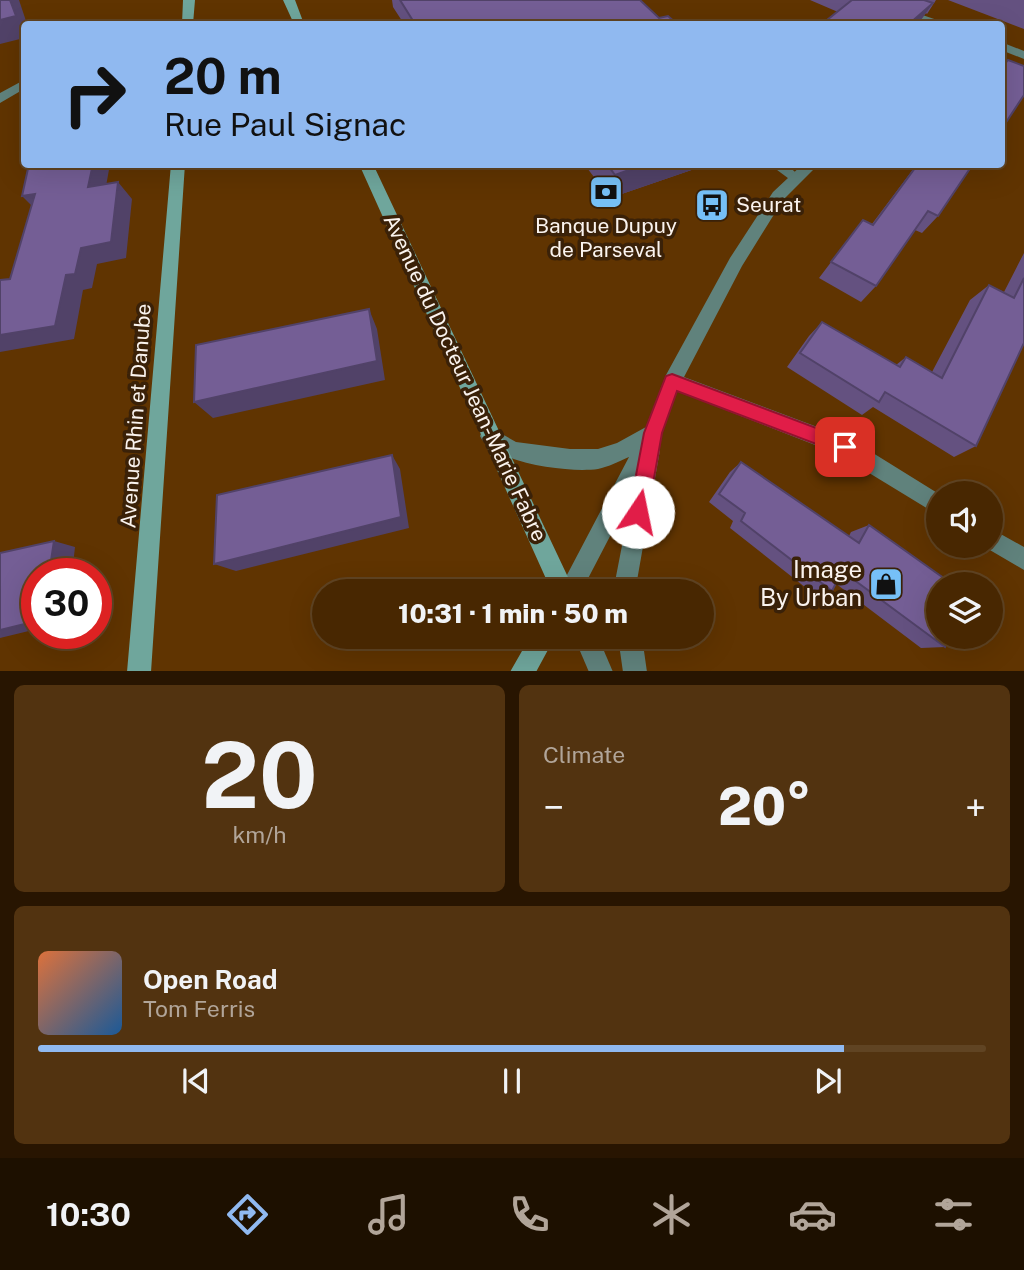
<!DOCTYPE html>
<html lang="en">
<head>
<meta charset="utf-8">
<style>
  :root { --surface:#482701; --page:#523310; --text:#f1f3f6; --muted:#b1a599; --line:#604423; --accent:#90b9f0 }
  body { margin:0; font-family:"Public Sans",sans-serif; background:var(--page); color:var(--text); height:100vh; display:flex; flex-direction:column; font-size:26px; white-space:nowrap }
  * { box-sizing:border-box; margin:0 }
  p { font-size:23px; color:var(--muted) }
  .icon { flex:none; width:38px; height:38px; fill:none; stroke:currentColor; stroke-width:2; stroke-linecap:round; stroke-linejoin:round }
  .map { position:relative; height:671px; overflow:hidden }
  .panel { display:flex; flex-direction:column; gap:14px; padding:14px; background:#281501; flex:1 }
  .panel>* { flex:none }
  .banner { position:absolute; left:21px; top:21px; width:984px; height:147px; border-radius:7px; box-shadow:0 7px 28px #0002,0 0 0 2px var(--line); background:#90b9f0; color:#111; overflow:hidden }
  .controls { position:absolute; left:926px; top:481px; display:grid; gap:14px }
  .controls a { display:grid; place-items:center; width:77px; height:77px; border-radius:50%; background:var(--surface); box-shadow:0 7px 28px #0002,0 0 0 2px var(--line); font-size:35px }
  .speed { position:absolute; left:21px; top:558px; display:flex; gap:14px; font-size:35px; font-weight:700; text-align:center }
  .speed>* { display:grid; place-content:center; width:91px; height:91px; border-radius:50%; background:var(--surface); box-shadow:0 7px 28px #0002,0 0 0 2px var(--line); line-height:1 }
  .speed .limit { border:10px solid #d22; background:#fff; color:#111 }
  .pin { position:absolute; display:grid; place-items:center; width:60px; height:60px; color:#fff; margin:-30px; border-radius:14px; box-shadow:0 4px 10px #0006 }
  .me { position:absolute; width:77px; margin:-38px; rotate:11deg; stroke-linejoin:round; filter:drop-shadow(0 0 5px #0008) }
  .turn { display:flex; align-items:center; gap:24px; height:147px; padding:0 28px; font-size:32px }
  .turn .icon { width:91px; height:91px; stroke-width:2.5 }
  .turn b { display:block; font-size:49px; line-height:60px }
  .big { font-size:52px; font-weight:800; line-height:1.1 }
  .panel .widget { flex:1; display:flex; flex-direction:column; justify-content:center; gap:10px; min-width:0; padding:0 24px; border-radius:10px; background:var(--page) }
  .panel .dial { align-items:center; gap:0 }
  .dial b { font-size:91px; line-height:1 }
  .song { display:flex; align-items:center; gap:21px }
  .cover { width:84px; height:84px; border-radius:10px; background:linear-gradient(135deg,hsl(20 70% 55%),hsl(210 70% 35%)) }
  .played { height:7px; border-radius:4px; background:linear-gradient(90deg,var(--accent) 85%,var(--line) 85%) }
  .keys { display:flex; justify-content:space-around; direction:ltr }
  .heat { display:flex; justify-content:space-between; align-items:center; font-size:38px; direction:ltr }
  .panel .tiles { flex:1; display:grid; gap:14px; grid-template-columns:1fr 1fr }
  .widget:last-child { grid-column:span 2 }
  .trip { position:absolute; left:312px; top:579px; width:402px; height:70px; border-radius:35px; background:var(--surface); box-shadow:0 7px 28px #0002,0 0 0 2px var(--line); font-weight:800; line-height:70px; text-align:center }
  .menu { display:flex; height:112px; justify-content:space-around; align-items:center; background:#1d1000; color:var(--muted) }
  .menu .icon { width:49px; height:49px }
  .menu .current { color:var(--accent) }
  .menu b { font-size:32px; color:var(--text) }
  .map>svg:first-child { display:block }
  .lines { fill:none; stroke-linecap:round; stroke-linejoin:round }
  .service { fill:#60827c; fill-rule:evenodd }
  .minor { fill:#60827c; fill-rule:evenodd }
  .tertiary { fill:#60827c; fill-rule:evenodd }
  .secondary { fill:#6fa69c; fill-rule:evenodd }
  .wall { fill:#645180 }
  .shaded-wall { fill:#514268 }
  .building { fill:#745e95; stroke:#514268; stroke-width:2 }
  .route { fill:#e11d48; stroke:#92132f; stroke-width:2 }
  .labels { text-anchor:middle; stroke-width:7; stroke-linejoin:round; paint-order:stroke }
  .poi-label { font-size:21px; fill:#faf3ee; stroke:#3a2108; text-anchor:start }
  .street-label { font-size:21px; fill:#faf3ee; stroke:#3a2108 }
  .near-poi-label { font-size:24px; fill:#faf3ee; stroke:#3a2108; text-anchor:end }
</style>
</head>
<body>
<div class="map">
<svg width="1024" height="672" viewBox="0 0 1024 672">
  <rect width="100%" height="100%" fill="#603401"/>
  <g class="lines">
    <path class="service" d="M 769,164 L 786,164 L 803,179 L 796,184 Z"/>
    <path class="minor" d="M 861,0 L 878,0 L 949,24 L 933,24 Z
      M 1001,42 L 1024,51 L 1024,59 L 1001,50 Z
      M 24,80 L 24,89 L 0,103 L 0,93 Z
      M 803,164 L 819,164 L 783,200 L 742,266 L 684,377 L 852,440 L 939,494 L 938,515 L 838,454 L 677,391 L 657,444 L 660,450 L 635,592 L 613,592 L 632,494 L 581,592 L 558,592 L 629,457 C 620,461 608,467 598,469 C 570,473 493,464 480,436 L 483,429 L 490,427 L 516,442 L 570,449 L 598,449 L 617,443 L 646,427 L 666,375 L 730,258 L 773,192 Z
      M 990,528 L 1024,547 L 1024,570 L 983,546 L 990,546 Z
      M 618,637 L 642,637 L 647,672 L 623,672 Z"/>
    <path class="tertiary" d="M 574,637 L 598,637 L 613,672 L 589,672 Z"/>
    <path class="secondary" d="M 183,0 L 195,0 L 193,24 L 182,24 Z
      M 283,0 L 295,0 L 304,24 L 294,24 Z
      M 171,164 L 185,164 L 151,672 L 127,672 Z
      M 359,164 L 373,164 L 575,592 L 552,592 Z
      M 530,637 L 555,637 L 536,672 L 510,672 Z"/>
  </g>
  <path class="wall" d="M 392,0 L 640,0 L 659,18 L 677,24 L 404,24 L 393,7 Z
    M 810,0 L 936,0 L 927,14 L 926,13 L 918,24 L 822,24 L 838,12 Z
    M 948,0 L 1024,0 L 1024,29 Z
    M 584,164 L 709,164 L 610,198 Z
    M 917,164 L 973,164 L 938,216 L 922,233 L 915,230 L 876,286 L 861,302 L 819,278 L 863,220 L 872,224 Z
    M 1024,253 L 1024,343 L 976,446 L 954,457 L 873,407 L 862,415 L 787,367 L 809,336 L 822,322 L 896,365 L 906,357 L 932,372 L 970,300 L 989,285 L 1004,292 Z
    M 741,462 L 849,536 L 851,532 L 869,525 L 945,647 L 921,648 L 835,583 L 832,591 L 815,595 L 730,528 L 733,521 L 709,502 L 730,472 Z"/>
  <path class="shaded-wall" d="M 10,0 L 19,0 L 27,24 L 24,24 L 24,38 L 0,44 L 0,20 Z
    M 933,3 L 918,24 L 909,24 Z
    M 93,164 L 110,164 L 103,203 L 88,187 Z
    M 646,164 L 709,164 L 610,198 L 615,175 Z
    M 118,182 L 132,199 L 126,258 L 97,264 L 92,288 L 83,290 L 74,339 L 0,352 L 0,335 L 66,275 Z
    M 35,194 L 38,212 L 22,196 Z
    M 369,309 L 377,329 L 385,380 L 213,418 L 194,402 Z
    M 392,455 L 400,469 L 409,528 L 236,571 L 214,564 Z
    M 54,541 L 75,547 L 72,574 L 49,574 Z
    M 37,621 L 37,629 L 0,638 L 0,630 Z"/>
  <path class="building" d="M 0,0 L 10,0 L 16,16 L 0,20 Z
    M 400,0 L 640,0 L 659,18 L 668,16 L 677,24 L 415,24 Z
    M 852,0 L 924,0 L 933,3 L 909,24 L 822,24 Z
    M 1008,60 L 1024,66 L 1024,95 L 1001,130 L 1001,69 Z
    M 29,164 L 93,164 L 88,187 L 118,182 L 111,242 L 81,248 L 75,274 L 66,275 L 55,326 L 0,335 L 0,280 L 10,279 L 35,194 L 22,196 Z
    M 607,164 L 646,164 L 615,175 Z
    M 918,164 L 973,164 L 938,216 L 928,211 L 876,286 L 831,262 L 863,220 L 873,225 Z
    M 1024,278 L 1024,343 L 976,446 L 885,392 L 879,402 L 800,353 L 822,322 L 900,367 L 906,357 L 942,378 L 989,285 L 1014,298 Z
    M 369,309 L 377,361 L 194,402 L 196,345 Z
    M 392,455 L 401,517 L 214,564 L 217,495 Z
    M 741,462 L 859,543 L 869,525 L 952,584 L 938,584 L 938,637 L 949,637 L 945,647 L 842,571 L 832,591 L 741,521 L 745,513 L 719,494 Z
    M 54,541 L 49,574 L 37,574 L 37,621 L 0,630 L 0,553 Z"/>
  <path class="route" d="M 672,374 L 851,441 L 853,447 L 851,453 L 845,455 L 677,391 L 662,433 L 648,512 L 645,519 L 638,522 L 632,519 L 629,512 L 644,433 L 666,376 Z"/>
  <defs>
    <g id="bank-square" transform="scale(1.75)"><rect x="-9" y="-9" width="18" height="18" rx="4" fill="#76c0f7" stroke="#3a2108"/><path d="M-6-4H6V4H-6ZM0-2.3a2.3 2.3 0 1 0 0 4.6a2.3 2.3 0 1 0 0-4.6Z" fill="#111"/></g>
    <g id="bus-square" transform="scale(1.75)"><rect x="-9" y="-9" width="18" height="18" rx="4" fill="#76c0f7" stroke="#3a2108"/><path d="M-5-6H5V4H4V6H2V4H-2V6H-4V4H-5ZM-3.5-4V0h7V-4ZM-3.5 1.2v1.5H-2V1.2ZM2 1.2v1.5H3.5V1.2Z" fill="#111"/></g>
    <g id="shop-square" transform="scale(1.75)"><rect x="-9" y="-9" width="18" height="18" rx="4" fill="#76c0f7" stroke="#3a2108"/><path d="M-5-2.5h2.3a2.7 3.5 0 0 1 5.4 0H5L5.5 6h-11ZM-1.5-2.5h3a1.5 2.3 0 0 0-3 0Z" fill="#111"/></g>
  </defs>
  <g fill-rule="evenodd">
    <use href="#bank-square" x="606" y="192"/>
    <use href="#bus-square" x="712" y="205"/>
    <use href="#shop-square" x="886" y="584"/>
  </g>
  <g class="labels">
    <g class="poi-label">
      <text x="736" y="212">Seurat</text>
      <text x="606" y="233" text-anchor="middle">Banque Dupuy<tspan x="606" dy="24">de Parseval</tspan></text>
    </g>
    <g class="street-label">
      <text transform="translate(465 378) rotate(65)" y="7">Avenue du Docteur Jean-Marie Fabre</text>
      <text transform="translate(136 416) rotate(-86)" y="7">Avenue Rhin et Danube</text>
    </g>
    <g class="near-poi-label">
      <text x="862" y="578">Image<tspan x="862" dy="28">By Urban</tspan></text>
    </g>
  </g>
</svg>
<div class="controls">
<a><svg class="icon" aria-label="sound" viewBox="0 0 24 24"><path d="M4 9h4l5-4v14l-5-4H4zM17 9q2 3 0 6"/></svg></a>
<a><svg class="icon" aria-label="layers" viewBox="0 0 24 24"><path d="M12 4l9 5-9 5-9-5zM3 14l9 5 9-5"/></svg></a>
</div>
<div class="speed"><div class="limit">30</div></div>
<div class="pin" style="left:845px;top:447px;background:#d93025"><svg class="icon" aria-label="arrive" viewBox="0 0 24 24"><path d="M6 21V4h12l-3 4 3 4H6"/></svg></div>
<svg class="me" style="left:638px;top:512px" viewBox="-20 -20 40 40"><circle r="19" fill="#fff"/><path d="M0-13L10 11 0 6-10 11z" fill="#e11d48"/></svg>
<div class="trip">10:31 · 1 min · 50 m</div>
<div class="banner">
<div class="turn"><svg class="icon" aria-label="right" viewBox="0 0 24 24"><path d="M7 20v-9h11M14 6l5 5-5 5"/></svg><div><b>20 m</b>Rue Paul Signac</div></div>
</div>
</div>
<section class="panel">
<div class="tiles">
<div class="widget dial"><b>20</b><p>km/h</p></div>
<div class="widget"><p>Climate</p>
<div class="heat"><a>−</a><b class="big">20°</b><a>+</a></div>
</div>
<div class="widget">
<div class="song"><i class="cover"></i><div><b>Open Road</b><p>Tom Ferris</p></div></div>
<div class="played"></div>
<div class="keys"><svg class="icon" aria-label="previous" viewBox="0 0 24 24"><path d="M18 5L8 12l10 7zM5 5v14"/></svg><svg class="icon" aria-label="pause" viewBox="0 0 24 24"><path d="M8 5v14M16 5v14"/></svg><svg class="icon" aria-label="next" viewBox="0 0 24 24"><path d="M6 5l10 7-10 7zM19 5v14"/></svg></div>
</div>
</div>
</section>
<nav class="menu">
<b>10:30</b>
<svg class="icon current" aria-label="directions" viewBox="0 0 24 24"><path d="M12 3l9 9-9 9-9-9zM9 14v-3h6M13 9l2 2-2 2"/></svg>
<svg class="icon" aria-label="music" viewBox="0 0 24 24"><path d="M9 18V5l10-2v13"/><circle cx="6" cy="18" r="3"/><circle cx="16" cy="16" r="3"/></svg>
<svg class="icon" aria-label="phone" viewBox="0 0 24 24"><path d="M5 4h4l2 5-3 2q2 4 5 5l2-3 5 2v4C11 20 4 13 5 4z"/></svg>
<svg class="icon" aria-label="climate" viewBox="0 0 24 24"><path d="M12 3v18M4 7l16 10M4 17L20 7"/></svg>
<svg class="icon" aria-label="car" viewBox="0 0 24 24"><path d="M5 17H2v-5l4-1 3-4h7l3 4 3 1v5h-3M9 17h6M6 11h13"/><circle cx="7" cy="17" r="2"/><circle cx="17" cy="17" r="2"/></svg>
<svg class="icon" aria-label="filters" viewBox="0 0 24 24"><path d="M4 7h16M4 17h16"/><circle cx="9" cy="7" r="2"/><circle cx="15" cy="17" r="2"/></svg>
</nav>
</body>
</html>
